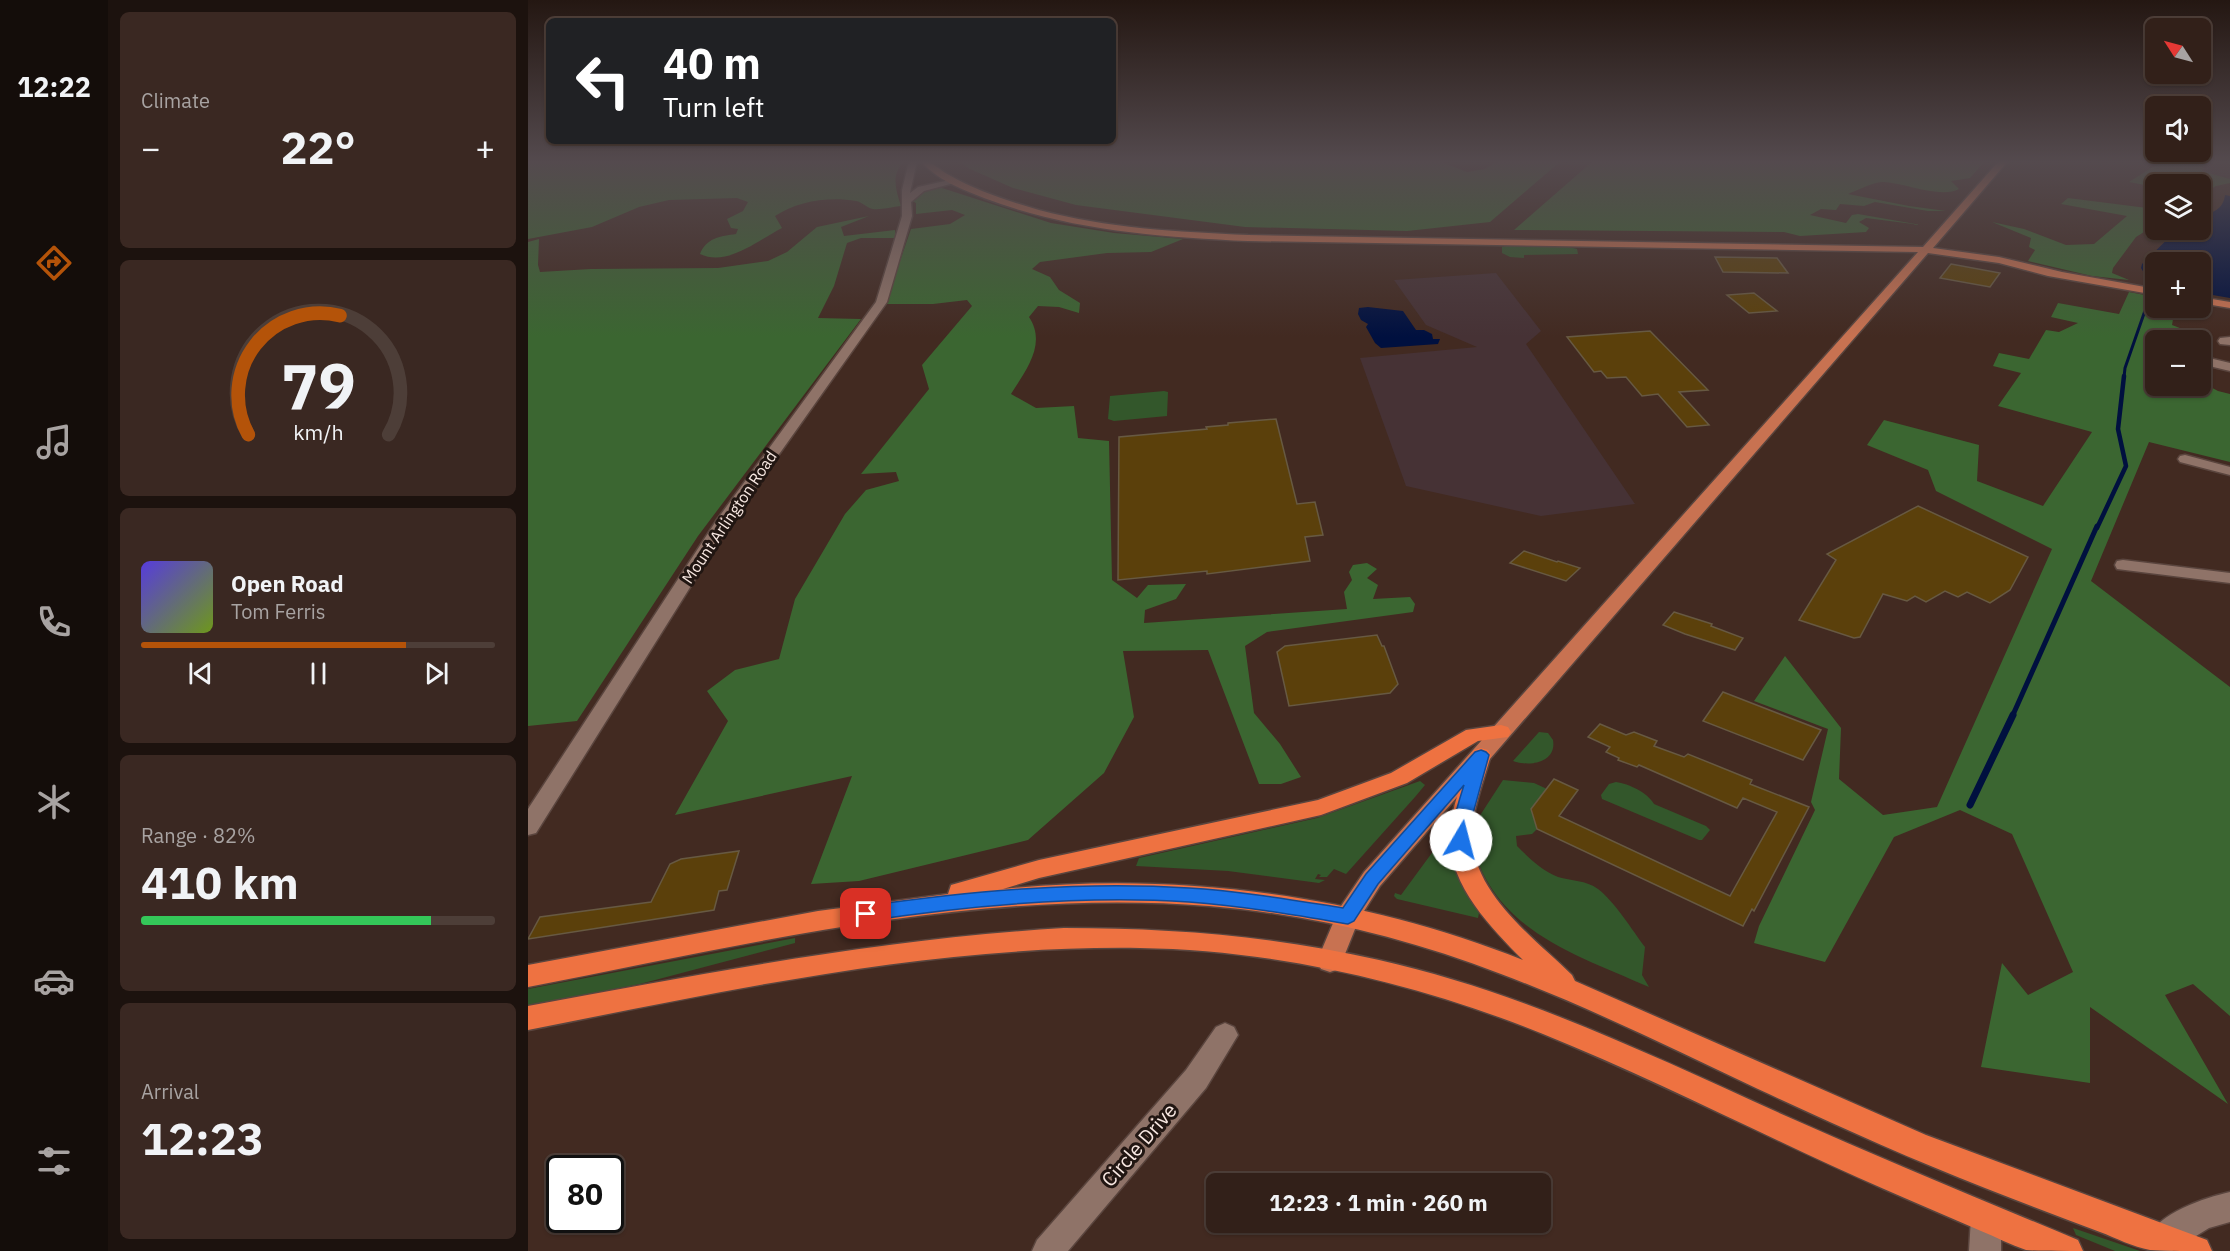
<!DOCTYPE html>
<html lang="en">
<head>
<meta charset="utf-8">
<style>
  :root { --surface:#322019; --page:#3a2822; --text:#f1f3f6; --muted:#a8a3a2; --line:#4d3e38; --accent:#b45309 }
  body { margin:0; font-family:"IBM Plex Sans",sans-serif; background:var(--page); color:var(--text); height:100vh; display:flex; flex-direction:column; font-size:22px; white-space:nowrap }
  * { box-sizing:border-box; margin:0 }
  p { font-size:20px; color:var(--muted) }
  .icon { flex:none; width:33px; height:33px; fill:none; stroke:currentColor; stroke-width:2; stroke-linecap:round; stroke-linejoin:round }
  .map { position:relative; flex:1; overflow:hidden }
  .sheet { display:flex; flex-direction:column; gap:12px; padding:12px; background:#1c120e; width:420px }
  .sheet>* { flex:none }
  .guide { position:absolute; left:18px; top:18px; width:570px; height:126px; border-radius:9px; box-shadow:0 2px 4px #0004,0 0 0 2px var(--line); background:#202124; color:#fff; overflow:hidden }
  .needle { width:39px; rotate:306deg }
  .buttons { position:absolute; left:1617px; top:18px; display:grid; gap:12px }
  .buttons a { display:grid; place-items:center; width:66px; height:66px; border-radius:9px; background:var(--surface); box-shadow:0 2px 4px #0004,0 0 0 2px var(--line); font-size:30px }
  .speed { position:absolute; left:18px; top:1155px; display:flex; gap:12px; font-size:30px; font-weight:700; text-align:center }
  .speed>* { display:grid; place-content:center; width:78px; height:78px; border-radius:50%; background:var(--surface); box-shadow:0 2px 4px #0004,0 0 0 2px var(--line); line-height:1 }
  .speed .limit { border:3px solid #111; border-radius:9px; background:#fff; color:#111 }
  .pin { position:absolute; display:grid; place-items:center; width:51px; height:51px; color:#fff; margin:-26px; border-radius:12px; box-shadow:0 3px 9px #0006 }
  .me { position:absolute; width:66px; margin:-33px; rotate:8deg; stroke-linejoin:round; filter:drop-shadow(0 0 4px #0008) }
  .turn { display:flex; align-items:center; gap:21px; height:126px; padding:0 18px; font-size:27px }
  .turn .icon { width:78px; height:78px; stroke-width:2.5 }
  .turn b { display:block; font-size:42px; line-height:51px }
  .big { font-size:45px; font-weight:700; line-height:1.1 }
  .sheet .widget { flex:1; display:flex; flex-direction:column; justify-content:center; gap:9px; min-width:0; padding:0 21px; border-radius:9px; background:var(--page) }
  .sheet .dial { align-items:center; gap:0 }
  .dial svg { height:156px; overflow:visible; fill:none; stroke:var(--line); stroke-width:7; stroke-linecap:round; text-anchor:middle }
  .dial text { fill:var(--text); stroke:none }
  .song { display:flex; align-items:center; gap:18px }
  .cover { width:72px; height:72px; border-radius:9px; background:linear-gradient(135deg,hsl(250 70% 55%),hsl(80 70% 35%)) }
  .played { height:6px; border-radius:3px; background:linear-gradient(90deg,var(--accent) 75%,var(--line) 75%) }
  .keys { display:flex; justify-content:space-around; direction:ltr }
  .heat { display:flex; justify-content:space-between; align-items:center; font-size:33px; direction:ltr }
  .charge { height:9px; border-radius:4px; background:linear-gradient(90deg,#34c759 82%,var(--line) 0) }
  .trip { position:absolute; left:678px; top:1173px; width:345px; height:60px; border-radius:9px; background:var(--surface); box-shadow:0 2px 4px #0004,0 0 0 2px var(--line); font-weight:700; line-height:60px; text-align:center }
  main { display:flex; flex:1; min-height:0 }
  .dock { display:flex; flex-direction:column; width:108px; justify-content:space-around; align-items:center; background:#140d0a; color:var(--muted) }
  .dock .icon { width:42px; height:42px }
  .dock .current { color:var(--accent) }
  .dock b { font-size:27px; color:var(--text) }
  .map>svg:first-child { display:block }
  .industrial { fill:#463235 }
  .green { fill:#33572b }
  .forest { fill:#3b6631 }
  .water { fill:#00103f }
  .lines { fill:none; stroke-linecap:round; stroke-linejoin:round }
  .stream-far3 { stroke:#00103f; stroke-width:3 }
  .stream-far2 { stroke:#00103f; stroke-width:4.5 }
  .stream-far1 { stroke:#00103f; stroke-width:5 }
  .stream { stroke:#00103f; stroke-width:7 }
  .building { fill:#5b400b; stroke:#675942; stroke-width:1.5 }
  .minor-casing { stroke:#5a453e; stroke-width:3 }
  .major-casing { stroke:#5a453e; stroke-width:3 }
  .highway-casing { stroke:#5a453e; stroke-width:3 }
  .minor { fill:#8f7368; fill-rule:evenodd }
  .major { fill:#c87251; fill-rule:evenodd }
  .highway { fill:#ee7241; fill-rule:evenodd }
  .route { fill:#1a73e8; stroke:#114b97; stroke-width:1.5 }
  .labels { text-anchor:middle; stroke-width:6; stroke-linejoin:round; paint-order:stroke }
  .street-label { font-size:16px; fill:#f8e8e2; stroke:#211612 }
  .near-street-label { font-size:20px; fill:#f8e8e2; stroke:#211612 }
</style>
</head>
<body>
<main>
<nav class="dock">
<b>12:22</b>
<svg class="icon current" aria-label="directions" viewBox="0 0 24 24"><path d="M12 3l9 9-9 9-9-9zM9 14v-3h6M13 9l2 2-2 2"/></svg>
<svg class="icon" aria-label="music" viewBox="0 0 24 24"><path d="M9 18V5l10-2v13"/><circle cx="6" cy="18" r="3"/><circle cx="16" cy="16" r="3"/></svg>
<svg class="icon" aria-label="phone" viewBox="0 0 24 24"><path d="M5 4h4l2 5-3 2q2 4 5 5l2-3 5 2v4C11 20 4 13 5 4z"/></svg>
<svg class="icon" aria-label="climate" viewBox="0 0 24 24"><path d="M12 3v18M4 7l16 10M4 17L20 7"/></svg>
<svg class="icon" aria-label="car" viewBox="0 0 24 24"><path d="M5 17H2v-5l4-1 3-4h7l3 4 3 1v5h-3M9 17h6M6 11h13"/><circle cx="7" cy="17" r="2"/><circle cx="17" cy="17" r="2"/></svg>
<svg class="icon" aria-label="filters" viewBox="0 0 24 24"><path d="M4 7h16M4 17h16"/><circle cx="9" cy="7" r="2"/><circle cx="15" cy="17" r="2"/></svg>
</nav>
<section class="sheet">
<div class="widget"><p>Climate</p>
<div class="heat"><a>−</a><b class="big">22°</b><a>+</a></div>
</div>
<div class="widget dial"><svg viewBox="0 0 100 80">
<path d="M14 69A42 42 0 1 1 86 69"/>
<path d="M14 69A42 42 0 0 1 61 8" stroke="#b45309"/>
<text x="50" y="56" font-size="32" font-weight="700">79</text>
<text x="50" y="72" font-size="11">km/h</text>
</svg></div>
<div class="widget">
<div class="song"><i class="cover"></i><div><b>Open Road</b><p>Tom Ferris</p></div></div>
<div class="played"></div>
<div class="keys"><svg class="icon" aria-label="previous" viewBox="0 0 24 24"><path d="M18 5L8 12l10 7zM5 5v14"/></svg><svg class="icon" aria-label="pause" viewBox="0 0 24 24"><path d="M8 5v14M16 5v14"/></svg><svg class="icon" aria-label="next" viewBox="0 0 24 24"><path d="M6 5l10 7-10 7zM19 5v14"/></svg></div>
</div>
<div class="widget"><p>Range · 82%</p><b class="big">410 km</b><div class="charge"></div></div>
<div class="widget"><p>Arrival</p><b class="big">12:23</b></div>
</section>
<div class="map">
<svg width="1702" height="1251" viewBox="0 0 1702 1251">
  <rect width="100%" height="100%" fill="#422a21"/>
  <path class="industrial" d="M 1676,161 L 1702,161 L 1702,179 L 1674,171 Z
    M 968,273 L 1013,331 L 998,344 L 1107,504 L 1013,516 L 878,486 L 832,358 L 949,347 L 898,325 L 866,280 Z"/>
  <path class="green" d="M 981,245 L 1041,247 L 1049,249 L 1050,254 L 996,255 L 996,258 L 982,257 L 974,253 L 974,247 Z
    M 636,391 L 640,392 L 639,416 L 586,421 L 580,419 L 582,396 Z
    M 1011,732 L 1020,733 L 1025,740 C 1029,763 1001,767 985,761 Z
    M 975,780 L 1006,783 L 1019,789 L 1009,829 L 1004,834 L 988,836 L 989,846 C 1001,858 1013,870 1030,877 C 1043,881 1058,880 1070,889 C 1087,902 1104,930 1117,947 L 1114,975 L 1121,987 C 1047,954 966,931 944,843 L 951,836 L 951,817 Z
    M 892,781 L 897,785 L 887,797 L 818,874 L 806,869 L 799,877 L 791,877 L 793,875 L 790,874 L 787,879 L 797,880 L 791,883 L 700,871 L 608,866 L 611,858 L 789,818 Z
    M 1088,782 C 1101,784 1119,792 1126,804 L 1178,826 L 1182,830 L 1174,840 L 1171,840 L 1074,799 L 1073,795 L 1081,784 Z
    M 918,842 L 923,845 L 929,872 L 951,913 L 950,918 L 869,899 L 866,896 L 867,893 L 873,895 L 909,846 Z
    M 267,938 L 267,943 L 112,984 L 0,1006 L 0,989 Z
    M 1545,1228 L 1612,1251 L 1587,1251 L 1548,1235 Z"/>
  <path class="forest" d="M 0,161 L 377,161 C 362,174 368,190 373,206 C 364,207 353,210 345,209 C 339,208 334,202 328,201 C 302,196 269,201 247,216 L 254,228 C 230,240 200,267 172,254 C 178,238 193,236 208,234 L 210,229 L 203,228 L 199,219 L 215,211 L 220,202 L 209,198 L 141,200 L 111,207 L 64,227 L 0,239 Z
    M 430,161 L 910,161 L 939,172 L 957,169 L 969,161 L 1033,161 L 962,222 L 879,231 L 717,227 L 548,205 L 485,188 L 442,169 Z
    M 1065,161 L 1457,161 L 1442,178 L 1423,181 L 1431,189 C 1413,199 1377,183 1356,182 C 1345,182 1330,190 1320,194 L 1381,206 L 1418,211 L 1400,211 L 1347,202 L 1336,206 L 1312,204 L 1308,210 L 1293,209 L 1282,215 L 1318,223 L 1324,215 L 1330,214 L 1393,225 L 1338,218 L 1331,222 L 1341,228 L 1338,232 L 1272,236 L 1256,232 L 986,230 Z
    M 1634,161 L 1676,161 L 1674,171 L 1702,179 L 1702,183 L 1688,186 L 1673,195 L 1672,184 L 1628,184 L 1627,187 L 1601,182 Z
    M 411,187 L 523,223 L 586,233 L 655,239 L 623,252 L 579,253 L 512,262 L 504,269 L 522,277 L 531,290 L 552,303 L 551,313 L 531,307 L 510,306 L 501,317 C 519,344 498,370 483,394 L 508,408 L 546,406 L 550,438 L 581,441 L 584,580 L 609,598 L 620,585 L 658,584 L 648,599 L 617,610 L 616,623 L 819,609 L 816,592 L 824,580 L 821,572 L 825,565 L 839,563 L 849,569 L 839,578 L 850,585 L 845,599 L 882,597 L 887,604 L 885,612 L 739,632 L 717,646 L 726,713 L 752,744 L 773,777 L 753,784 L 731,784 L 680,650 L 595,651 L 606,717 L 576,773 L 500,840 L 331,881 L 283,884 L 324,776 L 147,815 L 200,721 L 179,691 L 207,670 L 251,659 L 267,599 L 317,514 L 338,490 L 371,481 L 368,472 L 333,474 L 401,389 L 394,365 L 444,306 L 439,300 L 405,304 L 357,304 L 383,229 L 422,224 L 437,215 L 424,210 L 388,214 L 388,203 L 383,200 L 395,190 Z
    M 1540,198 L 1627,209 L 1627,225 L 1608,237 L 1585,268 L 1584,273 L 1601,280 L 1564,276 L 1500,261 L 1507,250 L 1501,247 L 1503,238 L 1464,222 L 1496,229 L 1538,245 L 1566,244 L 1599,216 L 1533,204 Z
    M 341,216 L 313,227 L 316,236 L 367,230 L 368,238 L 333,238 L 319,243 L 306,286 L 290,318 L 333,319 L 170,536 L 49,721 L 0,726 L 0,242 L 11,239 L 10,265 L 12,272 L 63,269 L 190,268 L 240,261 L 259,252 L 289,227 Z
    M 1601,292 L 1627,297 L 1628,308 L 1647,308 L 1644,325 L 1670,335 L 1668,340 L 1628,340 L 1628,386 L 1672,386 L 1673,382 L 1690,391 L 1702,394 L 1702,462 L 1621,442 L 1563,581 L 1702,687 L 1702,1016 L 1665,984 L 1637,995 L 1700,1104 L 1562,1007 L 1562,1083 L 1453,1067 L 1474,963 L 1500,995 L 1545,972 L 1484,834 L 1432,810 L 1366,837 L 1297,962 L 1226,943 L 1231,926 L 1287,810 L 1283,802 L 1300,729 L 1226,701 L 1257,656 L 1313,728 L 1311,779 L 1355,815 L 1409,807 L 1524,549 L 1408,491 L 1400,470 L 1339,445 L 1356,420 L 1451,445 L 1449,481 L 1515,506 L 1564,432 L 1470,406 L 1493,373 L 1465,366 L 1471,353 L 1501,359 L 1518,330 L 1531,332 L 1550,323 L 1523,317 L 1530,303 L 1591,314 Z"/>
  <path class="water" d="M 1697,195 L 1702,196 L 1702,298 L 1673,293 L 1672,262 L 1628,262 L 1627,279 L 1616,273 L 1613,268 L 1614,264 L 1649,230 L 1672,230 L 1673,217 C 1685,212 1695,210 1697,195 Z
    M 840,307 L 875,311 L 888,330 L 896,330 L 904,334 L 905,339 L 912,339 L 910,344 L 853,348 L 847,343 L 838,327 L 840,324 L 833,320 L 830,314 L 831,308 Z"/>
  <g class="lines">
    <path class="stream-far3" d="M 1596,377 L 1597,368 L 1620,302"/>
    <path class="stream-far2" d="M 1569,528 L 1598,466 L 1590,429 L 1596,376"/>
    <path class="stream-far1" d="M 1484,717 L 1569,526"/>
    <path class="stream" d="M 1442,805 L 1485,715"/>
  </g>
  <path class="building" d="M 1187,257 L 1249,258 L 1260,273 L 1195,272 Z
    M 1423,264 L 1472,273 L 1462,287 L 1412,278 Z
    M 1226,293 L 1249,311 L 1221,313 L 1199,295 Z
    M 1122,331 L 1180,390 L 1151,392 L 1181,425 L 1159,427 L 1130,394 L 1114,396 L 1098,377 L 1079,378 L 1073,371 L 1066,372 L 1039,337 Z
    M 748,419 L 769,504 L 787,502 L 795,535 L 777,537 L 782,561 L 679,574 L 679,571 L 590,580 L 591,437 L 679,429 L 678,427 L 700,425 L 700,423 Z
    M 1390,506 L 1500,557 L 1482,590 L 1462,603 L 1439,592 L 1430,597 L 1417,591 L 1398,602 L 1387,596 L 1379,601 L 1355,594 L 1332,637 L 1326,638 L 1271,620 L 1308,560 L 1299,554 Z
    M 996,551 L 1029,562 L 1030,561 L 1052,568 L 1038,581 L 982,563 Z
    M 1146,612 L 1184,624 L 1183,626 L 1215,638 L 1207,650 L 1157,634 L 1135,625 Z
    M 849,635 L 854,646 L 856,646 L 870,684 L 862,693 L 761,706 L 749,652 L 757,646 Z
    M 1195,692 L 1293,730 L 1275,760 L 1175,721 Z
    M 1072,724 L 1098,735 L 1106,732 L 1129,741 L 1126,746 L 1156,757 L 1160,754 L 1224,780 L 1222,784 L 1281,807 L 1226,911 L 1224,909 L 1215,926 L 1009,829 L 1003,809 L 1026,779 L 1050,790 L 1031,816 L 1202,896 L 1249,812 L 1215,798 L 1209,808 L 1111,765 L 1109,767 L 1090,760 L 1091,758 L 1078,752 L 1082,747 L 1060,737 Z
    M 211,851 L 199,890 L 191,891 L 186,910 L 0,939 L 12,917 L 123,902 L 142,864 L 153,859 Z"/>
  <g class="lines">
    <g class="minor-casing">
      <path id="minor" d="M 381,161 L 389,161 L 382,193 L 390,187 L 426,179 L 430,182 L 396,191 L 383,202 L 384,216 L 359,302 L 203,522 L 8,833 L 0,835 L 0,809 L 188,521 L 348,302 L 374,216 L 374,190 Z
        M 1702,337 L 1702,345 L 1692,344 L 1690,341 L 1692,338 Z
        M 1677,357 L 1702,363 L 1702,371 L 1673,364 L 1673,358 Z
        M 1657,455 L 1702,467 L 1702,475 L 1652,462 L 1650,459 L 1652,456 Z
        M 1595,560 L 1702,573 L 1702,583 L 1589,569 L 1587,565 L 1589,561 Z
        M 697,1023 L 706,1027 L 710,1035 L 678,1088 L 540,1251 L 504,1251 L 509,1240 L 658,1070 L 688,1027 Z
        M 1702,1192 L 1702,1222 L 1681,1228 L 1644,1251 L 1624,1250 L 1619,1239 C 1630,1213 1676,1198 1702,1192 Z
        M 1458,1203 L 1469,1207 L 1473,1218 L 1473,1251 L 1441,1251 L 1443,1218 L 1447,1207 Z"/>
    </g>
    <g class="major-casing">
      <path id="major" d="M 393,161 C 405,161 411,170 421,175 C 449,191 480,201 511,210 C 578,228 650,232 720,235 L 1395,247 L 1471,161 L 1480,161 L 1405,248 L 1471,257 L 1534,272 L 1628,289 L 1628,295 L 1520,276 L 1471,263 L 1400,253 L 852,886 L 831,919 L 811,969 L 802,972 L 793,969 L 789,961 L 811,909 L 836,872 L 1390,252 L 720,241 C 631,237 540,230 456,198 C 433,189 409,180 393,161 Z
        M 1672,297 L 1702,302 L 1702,308 L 1672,303 Z"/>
    </g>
    <g class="highway-casing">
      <path id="highway" d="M 973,725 L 980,727 L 983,732 L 980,737 L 950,741 L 879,783 L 793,815 L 511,878 L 475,889 C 650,871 832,895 995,960 C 962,927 918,882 922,831 C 924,805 935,780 943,755 L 946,750 L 953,748 L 960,750 L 963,755 C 956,780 946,805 944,831 C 942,892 1005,937 1044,975 L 1047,981 L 1398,1135 L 1679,1240 L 1684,1251 C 1664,1251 1641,1251 1622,1250 C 1605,1247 1588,1238 1572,1232 C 1534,1218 1495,1203 1457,1188 C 1380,1158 1305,1124 1230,1089 C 1145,1049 1061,1007 973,974 C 879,938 781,914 681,906 C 452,888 223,943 0,987 L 0,965 L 290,911 L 420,894 L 423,885 L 511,860 L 790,800 L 863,773 L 938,730 Z
        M 536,928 C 643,928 747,936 851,960 C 994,992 1125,1056 1258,1116 C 1354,1159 1452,1199 1550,1240 L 1555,1251 C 1537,1251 1515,1251 1498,1250 C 1483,1245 1468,1237 1453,1231 C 1421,1217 1388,1203 1356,1189 C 1242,1139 1131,1081 1015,1034 C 889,983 749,950 612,948 C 405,945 202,990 0,1030 L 0,1006 C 179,973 353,939 536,928 Z"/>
    </g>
    <use href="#minor" class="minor"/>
    <use href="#major" class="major"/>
    <use href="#highway" class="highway"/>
  </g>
  <linearGradient id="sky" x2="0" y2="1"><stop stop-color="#241712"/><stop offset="0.48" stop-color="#544a4e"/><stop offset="1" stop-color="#544a4e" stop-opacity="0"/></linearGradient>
  <rect width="1702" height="337" fill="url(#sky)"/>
  <path class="route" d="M 953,750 L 958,752 L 961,755 L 946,810 L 939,844 L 933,846 L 927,844 C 920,832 932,798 936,785 L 850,884 L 826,921 L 820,924 C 767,915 715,906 661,902 C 553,895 444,905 338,921 L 331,919 L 329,914 L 331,908 L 338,906 C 444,891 553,881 661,888 C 713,891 764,900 815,908 L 838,874 L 947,752 Z"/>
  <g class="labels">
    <g class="street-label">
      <text transform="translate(201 517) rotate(-56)" y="6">Mount Arlington Road</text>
    </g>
    <g class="near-street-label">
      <text transform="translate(611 1145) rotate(-49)" y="7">Circle Drive</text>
    </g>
  </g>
</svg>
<div class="buttons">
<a><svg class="needle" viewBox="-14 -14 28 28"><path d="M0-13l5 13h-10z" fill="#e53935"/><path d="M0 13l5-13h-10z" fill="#a8a3a2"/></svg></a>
<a><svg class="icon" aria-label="sound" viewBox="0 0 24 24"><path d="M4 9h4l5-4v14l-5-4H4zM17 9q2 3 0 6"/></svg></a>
<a><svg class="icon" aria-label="layers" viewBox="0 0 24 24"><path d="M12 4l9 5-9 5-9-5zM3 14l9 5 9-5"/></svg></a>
<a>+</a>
<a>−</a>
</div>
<div class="speed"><div class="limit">80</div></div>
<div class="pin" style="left:338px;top:914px;background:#d93025"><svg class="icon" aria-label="arrive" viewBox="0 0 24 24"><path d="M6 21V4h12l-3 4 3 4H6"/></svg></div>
<svg class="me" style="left:933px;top:840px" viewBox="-20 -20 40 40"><circle r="19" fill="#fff"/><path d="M0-13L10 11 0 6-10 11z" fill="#1a73e8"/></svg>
<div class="trip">12:23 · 1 min · 260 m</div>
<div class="guide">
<div class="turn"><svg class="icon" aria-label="left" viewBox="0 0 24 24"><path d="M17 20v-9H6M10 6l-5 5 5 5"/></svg><div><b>40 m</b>Turn left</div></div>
</div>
</div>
</main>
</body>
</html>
